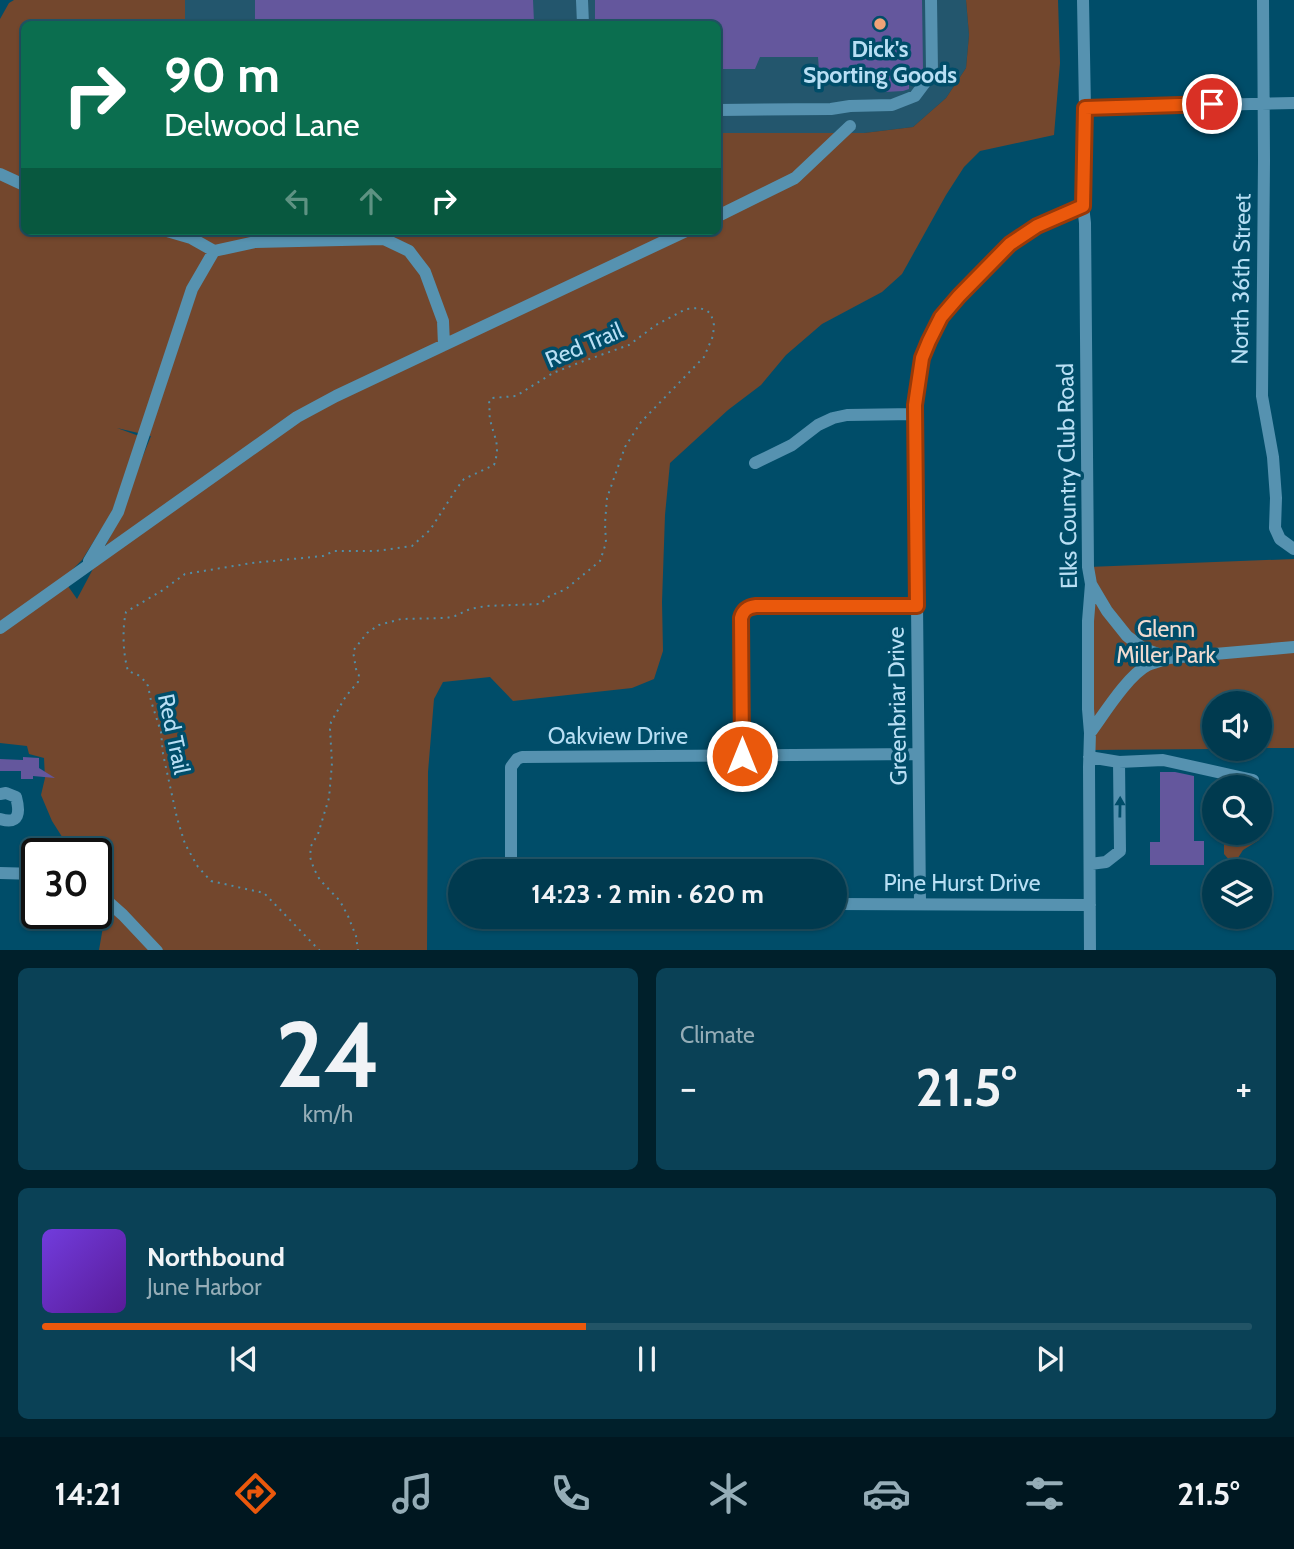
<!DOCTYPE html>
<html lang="en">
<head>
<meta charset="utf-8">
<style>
  :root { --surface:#003a4f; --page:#0a4156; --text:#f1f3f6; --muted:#95adb7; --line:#225466; --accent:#ea580c }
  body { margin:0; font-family:Cabin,sans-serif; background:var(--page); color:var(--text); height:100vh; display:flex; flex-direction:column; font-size:26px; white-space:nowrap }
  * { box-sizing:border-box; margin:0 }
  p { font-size:23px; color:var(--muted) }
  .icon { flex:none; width:38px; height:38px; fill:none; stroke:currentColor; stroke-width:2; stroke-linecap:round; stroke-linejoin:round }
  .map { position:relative; height:950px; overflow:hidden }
  .side { display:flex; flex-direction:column; gap:18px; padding:18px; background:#00202b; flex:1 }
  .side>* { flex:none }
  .guide { position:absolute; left:21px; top:21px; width:700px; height:214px; border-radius:10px; box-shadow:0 2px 5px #0004,0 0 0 2px var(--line); background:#0b6e4f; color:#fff; overflow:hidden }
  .buttons { position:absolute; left:1202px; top:691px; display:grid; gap:14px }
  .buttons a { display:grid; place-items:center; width:70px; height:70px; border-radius:50%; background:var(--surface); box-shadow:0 2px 5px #0004,0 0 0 2px var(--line); font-size:35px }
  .speed { position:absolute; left:21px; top:838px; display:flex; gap:14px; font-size:35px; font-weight:700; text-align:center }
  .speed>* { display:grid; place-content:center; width:91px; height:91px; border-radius:50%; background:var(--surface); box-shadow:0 2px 5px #0004,0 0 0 2px var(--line); line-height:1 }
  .speed .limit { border:4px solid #111; border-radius:10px; background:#fff; color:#111 }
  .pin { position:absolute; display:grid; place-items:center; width:60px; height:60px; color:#fff; margin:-30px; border:4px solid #fff; border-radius:50%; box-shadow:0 2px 7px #0007 }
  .me { position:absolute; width:77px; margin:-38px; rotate:0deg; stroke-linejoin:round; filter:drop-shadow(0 0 5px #0008) }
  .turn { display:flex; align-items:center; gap:24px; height:147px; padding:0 28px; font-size:32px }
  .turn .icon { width:91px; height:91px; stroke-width:2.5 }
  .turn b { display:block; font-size:49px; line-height:60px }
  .lanes { display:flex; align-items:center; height:66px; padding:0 28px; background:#0003; justify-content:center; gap:35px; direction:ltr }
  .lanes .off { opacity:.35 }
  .big { font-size:52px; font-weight:700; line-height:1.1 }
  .side .tile { flex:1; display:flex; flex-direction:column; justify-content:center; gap:10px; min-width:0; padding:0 24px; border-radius:10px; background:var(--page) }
  .side .dial { align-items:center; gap:0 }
  .dial b { font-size:91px; line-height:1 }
  .song { display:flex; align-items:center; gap:21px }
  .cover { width:84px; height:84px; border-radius:10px; background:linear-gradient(135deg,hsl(260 70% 55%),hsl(270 70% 35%)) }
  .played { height:7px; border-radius:4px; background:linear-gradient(90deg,var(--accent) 45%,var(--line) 45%) }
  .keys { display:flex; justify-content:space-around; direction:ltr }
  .heat { display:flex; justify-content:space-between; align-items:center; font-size:38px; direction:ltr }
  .side .tiles { flex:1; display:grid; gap:18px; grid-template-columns:1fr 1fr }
  .tile:last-child { grid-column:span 2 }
  .trip { position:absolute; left:448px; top:859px; width:399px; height:70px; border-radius:35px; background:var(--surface); box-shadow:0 2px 5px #0004,0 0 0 2px var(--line); font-weight:700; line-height:70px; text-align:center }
  .tabs { display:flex; height:112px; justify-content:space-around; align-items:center; background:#001720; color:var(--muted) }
  .tabs .icon { width:49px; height:49px }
  .tabs .current { color:var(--accent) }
  .tabs b { font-size:32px; color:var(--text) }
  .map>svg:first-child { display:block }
  .built { fill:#23566d }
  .green { fill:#73472d; fill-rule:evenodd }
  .building { fill:#64579d }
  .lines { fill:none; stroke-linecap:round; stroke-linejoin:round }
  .path { stroke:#518ea6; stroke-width:2; stroke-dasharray:2 5; stroke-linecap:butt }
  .minor { stroke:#5692b0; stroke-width:12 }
  .oneway { fill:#004d69 }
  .route-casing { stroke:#983908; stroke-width:18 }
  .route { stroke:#ea580c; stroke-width:12 }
  .poi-dot { fill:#efa377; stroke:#004d69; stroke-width:2.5 }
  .labels { text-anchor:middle; stroke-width:7; stroke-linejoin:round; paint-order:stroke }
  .poi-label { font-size:23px; font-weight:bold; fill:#b8dff4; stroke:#004d69 }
  .street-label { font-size:23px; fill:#b8dff4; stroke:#004d69 }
  .park-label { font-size:23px; fill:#f0dbd0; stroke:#004d69 }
</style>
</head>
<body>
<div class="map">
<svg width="1294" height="951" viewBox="0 0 1294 951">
  <rect width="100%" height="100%" fill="#004d69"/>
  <path class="built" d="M 185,0 L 966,0 L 969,35 L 966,68 L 946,98 L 913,127 L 864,133 L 718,133 L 718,24 L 185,24 Z"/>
  <path class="green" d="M 14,0 L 185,0 L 185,24 L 24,24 L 24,231 L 718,231 L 718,133 L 864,133 L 913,127 L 946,98 L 966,68 L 969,35 L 966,0 L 1058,0 L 1060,63 L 1054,135 L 980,151 L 964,167 L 946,195 L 902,274 L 882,292 L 822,324 L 786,355 L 761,385 L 728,410 L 670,463 L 665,515 L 662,602 L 663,651 L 654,679 L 632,688 L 513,701 L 490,677 L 443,682 L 434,699 L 428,772 L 427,950 L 99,950 L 103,927 L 93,914 L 96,914 L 96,854 L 52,854 L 66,843 L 52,821 L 41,795 L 45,778 L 44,758 L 29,754 L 27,746 L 0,743 L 0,19 L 9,3 ZM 117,428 L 151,436 L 110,537 L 77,599 L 63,579 L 82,560 L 112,512 L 139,436 Z
    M 1294,559 L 1294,748 L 1260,748 L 1260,704 L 1214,704 L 1214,749 L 1090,750 L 1088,567 Z
    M 1260,810 L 1269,815 L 1259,840 L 1243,850 L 1236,861 L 1231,862 L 1224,854 L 1224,845 L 1228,833 L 1260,833 Z"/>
  <path class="building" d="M 255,0 L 533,0 L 534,22 L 445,23 L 445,24 L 255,24 Z
    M 595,0 L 922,0 L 923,69 L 918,77 L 909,78 L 909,89 L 903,91 L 885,92 L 884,76 L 846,77 L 846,70 L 819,70 L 818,57 L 760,57 L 755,69 L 718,69 L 718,24 L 595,24 Z
    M 23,757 L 39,758 L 39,768 L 55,778 L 33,776 L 33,779 L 21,779 L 21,771 L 0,771 L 0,759 L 23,760 Z
    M 1160,772 L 1175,772 L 1194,776 L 1194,841 L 1204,841 L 1204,865 L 1150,865 L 1150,842 L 1160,842 Z"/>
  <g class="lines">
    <path class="path" d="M 320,951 L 264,893 L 211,881 L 198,867 L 185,844 L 177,818 L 163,754 L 161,732 L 151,701 L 148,686 L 146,682 L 138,675 L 128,671 C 123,654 122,629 126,612 L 163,590 L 185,574 L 252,563 L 323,556 L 334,551 L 376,551 L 412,546 L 430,530 L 457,488 L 464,479 L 494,465 C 501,444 494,438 490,419 C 489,413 490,407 489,401 L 492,398 L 516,396 L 553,373 L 581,362 L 629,345 L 656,325 L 686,309 L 699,308 L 706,310 L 711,314 L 714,325 L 713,336 L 704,357 L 641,422 L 625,447 L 607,498 L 605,523 L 606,543 L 600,561 L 566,589 L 548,597 L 540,604 L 486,606 L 470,609 L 455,616 L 446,618 L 401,619 L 379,625 L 367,633 L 353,651 L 356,669 L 359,674 L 358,682 L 346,696 L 331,722 L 330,729 L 332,763 L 329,798 L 318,834 L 311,846 L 310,857 L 314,869 L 320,880 L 340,901 L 348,916 L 356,936 L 358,951"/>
    <path class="minor" d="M 582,0 L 583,24
      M 1083,0 L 1085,108 L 1083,206 L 1085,223 L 1088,567 L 1091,584 L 1088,621 L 1088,709 L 1090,733 L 1089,767 L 1090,951
      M 1263,0 L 1264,160 L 1262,396 L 1273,457 L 1276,498 L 1275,528 L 1280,539 L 1294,549
      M 1085,108 L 1294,103
      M 718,110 L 831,109 L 850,106 L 892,105 L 915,96 L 924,84 L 932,71 L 931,0
      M 0,174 L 24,185
      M 718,216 L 795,178 L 850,126
      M 167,231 L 191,238 L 214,251 L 255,242 L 384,239 L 409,251 L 425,272 L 443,321 L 444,345
      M 755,463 L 792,445 L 818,425 L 833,418 L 847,415 L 915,414
      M 89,561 L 118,512 L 192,289 L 214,251
      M 1091,584 L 1107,611 L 1127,636 L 1144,649 L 1169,658 L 1294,647
      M 0,628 L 297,417 L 336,396 L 686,231
      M 1090,733 C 1104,714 1128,675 1148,665 C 1155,662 1163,660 1169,658
      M 742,756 L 741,618 C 743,609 748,607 756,606 L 917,606
      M 1089,757 L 1119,762 L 1163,760 L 1253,780
      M 0,794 L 6,793 L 16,797 C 20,812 20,825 0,819
      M 1090,864 L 1106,862 L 1120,851 L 1119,762
      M 511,872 L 511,767 L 517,759 L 522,757 L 918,754
      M 0,873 L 37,874
      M 96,891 L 123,915 L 157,951
      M 835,904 L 1090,905
      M 920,904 L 915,405 L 922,358 L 929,341 L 941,317 L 959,296 L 1010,244 L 1022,235 L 1037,226 L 1083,206"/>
  </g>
  <defs><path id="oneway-solid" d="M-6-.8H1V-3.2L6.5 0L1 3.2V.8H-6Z" transform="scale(1.75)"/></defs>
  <use class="oneway" href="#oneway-solid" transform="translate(1120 807) rotate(-89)"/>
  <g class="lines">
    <g class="route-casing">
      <path id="route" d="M 742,756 L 741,618 C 743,610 748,607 756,606 L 917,606 L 915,405 L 922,358 L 929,341 L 941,317 L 959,296 L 1010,244 L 1037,226 L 1083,206 L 1085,108 L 1212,104"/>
    </g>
    <use href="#route" class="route"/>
  </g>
  <circle class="poi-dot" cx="880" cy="24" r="7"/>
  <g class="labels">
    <g class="poi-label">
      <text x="880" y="57">Dick's<tspan x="880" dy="26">Sporting Goods</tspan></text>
    </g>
    <g class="street-label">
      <text transform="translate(1241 279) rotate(-89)" y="8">North 36th Street</text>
      <text transform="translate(584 345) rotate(-23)" y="8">Red Trail</text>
      <text transform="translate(1067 476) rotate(-91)" y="8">Elks Country Club Road</text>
      <text transform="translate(897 706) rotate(-91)" y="8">Greenbriar Drive</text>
      <text transform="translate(174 734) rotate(78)" y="8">Red Trail</text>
      <text x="618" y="744">Oakview Drive</text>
      <text x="962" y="891">Pine Hurst Drive</text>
    </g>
    <g class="park-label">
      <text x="1166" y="637">Glenn<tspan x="1166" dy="26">Miller Park</tspan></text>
    </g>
  </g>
</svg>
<div class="buttons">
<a><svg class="icon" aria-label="sound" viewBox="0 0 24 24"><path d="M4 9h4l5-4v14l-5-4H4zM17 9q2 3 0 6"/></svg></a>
<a><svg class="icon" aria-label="search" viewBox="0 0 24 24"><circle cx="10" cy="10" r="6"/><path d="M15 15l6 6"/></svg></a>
<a><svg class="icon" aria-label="layers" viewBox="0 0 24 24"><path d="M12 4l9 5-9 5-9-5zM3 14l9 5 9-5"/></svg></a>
</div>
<div class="speed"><div class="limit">30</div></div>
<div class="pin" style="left:1212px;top:104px;background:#d93025"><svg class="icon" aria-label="arrive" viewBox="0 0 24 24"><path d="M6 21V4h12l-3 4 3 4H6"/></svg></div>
<svg class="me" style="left:742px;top:756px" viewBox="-20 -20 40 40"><circle r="17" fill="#ea580c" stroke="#fff" stroke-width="3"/><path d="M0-11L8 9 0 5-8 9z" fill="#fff"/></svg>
<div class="trip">14:23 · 2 min · 620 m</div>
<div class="guide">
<div class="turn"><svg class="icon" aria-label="right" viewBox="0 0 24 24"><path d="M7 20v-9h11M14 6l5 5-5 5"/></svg><div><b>90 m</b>Delwood Lane</div></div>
<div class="lanes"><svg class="icon off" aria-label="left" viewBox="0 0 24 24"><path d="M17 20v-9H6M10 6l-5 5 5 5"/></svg><svg class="icon off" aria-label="ahead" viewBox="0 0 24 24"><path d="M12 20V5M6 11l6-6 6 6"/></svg><svg class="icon" aria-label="right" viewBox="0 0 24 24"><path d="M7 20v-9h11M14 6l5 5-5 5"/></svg></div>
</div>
</div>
<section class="side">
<div class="tiles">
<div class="tile dial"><b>24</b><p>km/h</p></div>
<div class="tile"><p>Climate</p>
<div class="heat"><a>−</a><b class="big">21.5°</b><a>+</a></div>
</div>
<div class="tile">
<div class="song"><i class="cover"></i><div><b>Northbound</b><p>June Harbor</p></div></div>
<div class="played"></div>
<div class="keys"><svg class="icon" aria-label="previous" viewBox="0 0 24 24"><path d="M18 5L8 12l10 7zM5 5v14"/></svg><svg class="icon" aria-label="pause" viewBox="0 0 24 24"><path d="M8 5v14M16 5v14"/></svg><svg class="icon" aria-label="next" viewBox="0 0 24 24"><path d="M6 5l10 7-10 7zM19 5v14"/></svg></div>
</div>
</div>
</section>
<nav class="tabs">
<b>14:21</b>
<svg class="icon current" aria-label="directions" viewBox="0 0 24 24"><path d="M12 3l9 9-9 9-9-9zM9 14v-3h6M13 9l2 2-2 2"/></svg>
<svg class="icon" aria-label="music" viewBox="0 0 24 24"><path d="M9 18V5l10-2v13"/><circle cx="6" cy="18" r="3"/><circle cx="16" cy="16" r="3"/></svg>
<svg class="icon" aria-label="phone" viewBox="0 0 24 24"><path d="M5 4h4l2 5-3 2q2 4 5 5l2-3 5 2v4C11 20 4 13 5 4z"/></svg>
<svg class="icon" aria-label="climate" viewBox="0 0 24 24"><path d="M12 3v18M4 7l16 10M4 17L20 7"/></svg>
<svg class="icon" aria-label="car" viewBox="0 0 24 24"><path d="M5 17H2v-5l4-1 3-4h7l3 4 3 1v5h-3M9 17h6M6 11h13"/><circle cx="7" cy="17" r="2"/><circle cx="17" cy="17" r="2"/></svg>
<svg class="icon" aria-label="filters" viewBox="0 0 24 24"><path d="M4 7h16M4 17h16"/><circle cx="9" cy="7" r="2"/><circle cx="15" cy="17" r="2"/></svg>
<b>21.5°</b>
</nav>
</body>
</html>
